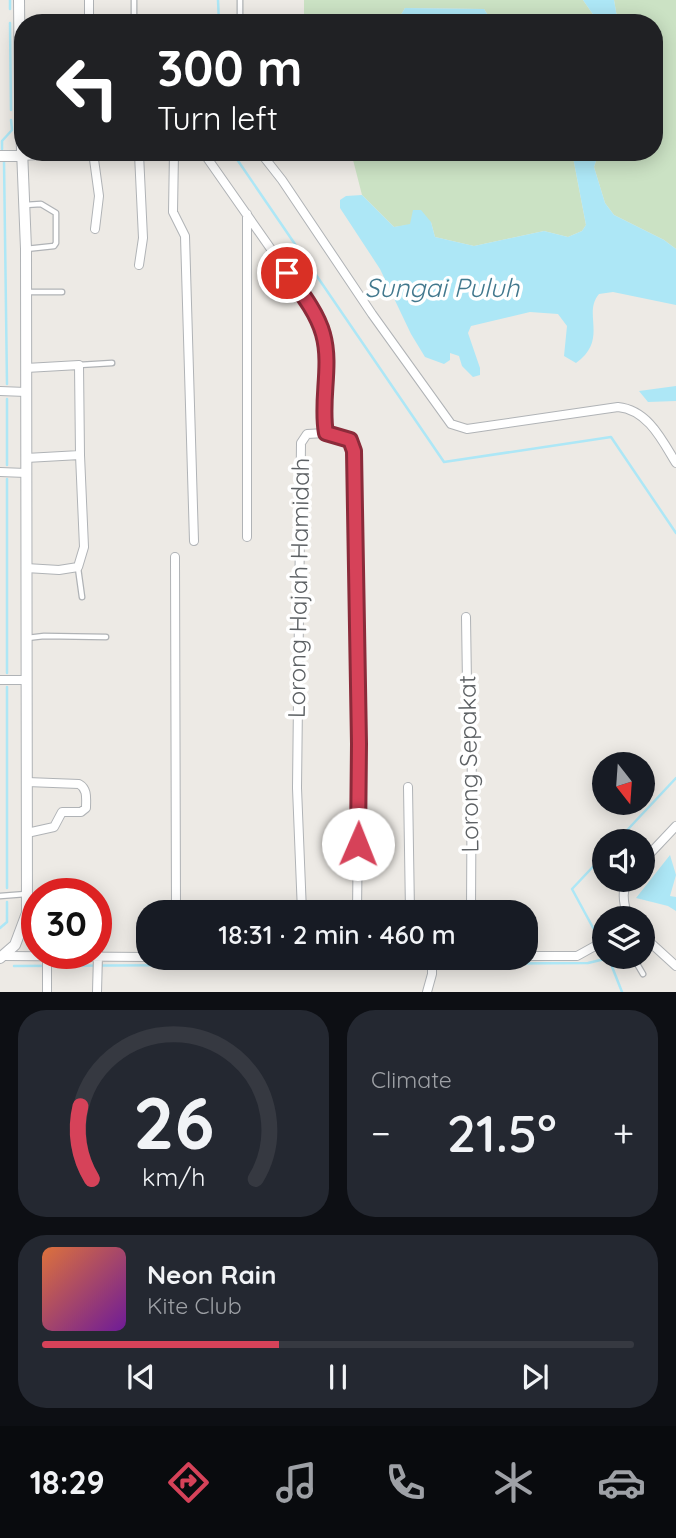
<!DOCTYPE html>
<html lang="en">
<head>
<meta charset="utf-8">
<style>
  :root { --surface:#171b24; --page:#242831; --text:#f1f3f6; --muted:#9ea1a6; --line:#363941; --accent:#d64259 }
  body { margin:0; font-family:Quicksand,sans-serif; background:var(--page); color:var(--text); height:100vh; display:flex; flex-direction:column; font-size:26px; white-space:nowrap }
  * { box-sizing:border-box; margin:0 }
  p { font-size:23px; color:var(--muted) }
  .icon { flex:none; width:38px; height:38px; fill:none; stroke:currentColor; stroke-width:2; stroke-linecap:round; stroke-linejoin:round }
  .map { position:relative; height:992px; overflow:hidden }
  .drawer { display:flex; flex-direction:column; gap:18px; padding:18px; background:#0d0f14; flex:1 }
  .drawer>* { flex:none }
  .banner { position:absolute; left:14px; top:14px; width:649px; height:147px; border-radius:28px; box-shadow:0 4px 18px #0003; background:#202124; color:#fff; overflow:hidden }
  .needle { width:46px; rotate:163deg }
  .buttons { position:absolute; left:592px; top:752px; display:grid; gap:14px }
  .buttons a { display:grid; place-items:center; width:63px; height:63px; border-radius:50%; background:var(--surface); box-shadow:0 4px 18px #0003; font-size:35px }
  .speed { position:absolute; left:21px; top:878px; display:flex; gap:14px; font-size:35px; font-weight:700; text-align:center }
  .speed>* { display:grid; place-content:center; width:91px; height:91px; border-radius:50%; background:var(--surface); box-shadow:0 4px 18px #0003; line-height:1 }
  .speed .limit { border:10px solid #d22; background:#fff; color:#111 }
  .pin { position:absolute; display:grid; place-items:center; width:60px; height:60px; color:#fff; margin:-30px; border:4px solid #fff; border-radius:50%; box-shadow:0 2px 7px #0007 }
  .me { position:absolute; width:77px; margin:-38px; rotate:1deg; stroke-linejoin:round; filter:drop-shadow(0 0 5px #0008) }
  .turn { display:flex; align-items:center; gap:24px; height:147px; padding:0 28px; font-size:32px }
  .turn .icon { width:91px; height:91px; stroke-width:2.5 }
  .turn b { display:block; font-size:49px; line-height:60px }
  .big { font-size:52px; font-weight:600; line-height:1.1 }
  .drawer .card { flex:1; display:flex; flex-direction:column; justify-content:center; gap:10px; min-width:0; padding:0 24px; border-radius:28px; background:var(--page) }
  .drawer .dial { align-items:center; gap:0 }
  .dial svg { height:182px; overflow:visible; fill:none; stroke:var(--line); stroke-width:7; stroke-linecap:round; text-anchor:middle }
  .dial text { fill:var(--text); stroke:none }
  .song { display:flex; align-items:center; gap:21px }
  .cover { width:84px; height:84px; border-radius:10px; background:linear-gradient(135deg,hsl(20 70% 55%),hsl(280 70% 35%)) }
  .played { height:7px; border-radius:4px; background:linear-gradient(90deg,var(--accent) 40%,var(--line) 40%) }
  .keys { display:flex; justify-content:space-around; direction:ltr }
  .heat { display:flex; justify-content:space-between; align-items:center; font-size:38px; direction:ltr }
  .drawer .tiles { flex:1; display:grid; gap:18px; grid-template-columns:1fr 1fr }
  .card:last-child { grid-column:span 2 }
  .trip { position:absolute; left:136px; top:900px; width:402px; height:70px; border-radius:28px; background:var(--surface); box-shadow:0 4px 18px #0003; font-weight:600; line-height:70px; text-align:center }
  .menu { display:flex; height:112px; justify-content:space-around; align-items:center; background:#090b0e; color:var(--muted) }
  .menu .icon { width:49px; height:49px }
  .menu .current { color:var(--accent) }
  .menu b { font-size:32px; color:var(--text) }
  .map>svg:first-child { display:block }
  .green { fill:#cbe2c4 }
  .water { fill:#ade7f6 }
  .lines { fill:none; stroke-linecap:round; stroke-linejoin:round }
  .stream { stroke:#ade7f6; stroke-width:2.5 }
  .service-casing { stroke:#b0b3b6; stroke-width:7 }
  .minor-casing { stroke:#b0b3b6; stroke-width:10 }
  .tertiary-casing { stroke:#b0b3b6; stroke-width:12 }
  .service { stroke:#fff; stroke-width:4.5 }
  .minor { stroke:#fff; stroke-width:8 }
  .tertiary { stroke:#fff; stroke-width:10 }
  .route-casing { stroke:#8b2b3a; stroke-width:18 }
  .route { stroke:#d64259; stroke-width:12 }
  .labels { text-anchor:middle; stroke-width:7; stroke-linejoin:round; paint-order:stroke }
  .street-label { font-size:24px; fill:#5d6164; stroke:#fff }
  .water-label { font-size:26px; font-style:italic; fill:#42788d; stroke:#fff }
</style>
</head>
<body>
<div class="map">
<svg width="676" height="992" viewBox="0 0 676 992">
  <rect width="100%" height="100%" fill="#edeae5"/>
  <path class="green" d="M 304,0 L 583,0 L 599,23 L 493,23 L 484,9 L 405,8 L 396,23 L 304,23 Z
    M 614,0 L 676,0 L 676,249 L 664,240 L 614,215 L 605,203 L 594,167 L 599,152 L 654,152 L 654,23 L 618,23 Z
    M 351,152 L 572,152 L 586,225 L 582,231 L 568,237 L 544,231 L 474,246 L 435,237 L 431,222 L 394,227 L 362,195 Z"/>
  <path class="water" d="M 583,0 L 614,0 L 618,23 L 599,23 Z
    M 405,8 L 484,9 L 493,23 L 396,23 Z
    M 572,152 L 599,152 L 594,167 L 605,203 L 614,215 L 664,240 L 676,249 L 676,305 L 613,292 L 599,294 C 582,314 609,339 576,363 L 564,356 L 567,326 L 558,314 L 530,312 L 471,326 L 468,333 L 480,368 L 480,375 L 473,377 L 462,366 L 459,356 L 450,353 L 450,360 L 444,364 L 425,357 L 411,334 L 380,269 L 340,208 L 340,200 L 346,196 L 362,195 L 394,227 L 410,224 L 413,210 L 421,210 L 431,222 L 435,237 L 474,246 L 544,231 L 568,237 L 582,231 L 586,225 Z
    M 676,386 L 676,401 L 648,402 L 639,391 Z
    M 670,855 L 676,875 L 670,896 L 676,897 L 676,911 L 668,906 L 636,898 Z"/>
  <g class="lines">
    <path class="stream" d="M 10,0 L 10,9
      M 218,0 L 219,23
      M 10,23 L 11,110
      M 2,149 L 2,141 L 12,130 L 11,120
      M 232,152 L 444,462 L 611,437 L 676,533
      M 4,161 L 7,384
      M 7,399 L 7,465
      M 7,673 L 7,479
      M 7,687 L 7,888
      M 616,842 L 676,778
      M 604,855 L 572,889 L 604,948
      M 0,928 L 7,922 L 7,902
      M 609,959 L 622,992
      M 14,966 L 588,963 L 609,958"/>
    <g class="service-casing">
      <path id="service" d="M 134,0 L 134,23
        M 240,0 L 240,23
        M 25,205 L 41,204 L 56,213 L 56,243 L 54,246 L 26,249
        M 27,292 L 62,292
        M 79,365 L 112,363
        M 78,568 L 82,597
        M 27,638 L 44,636 L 106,637
        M 0,896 L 26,894
        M 633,957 L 643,974"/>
    </g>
    <g class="minor-casing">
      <path id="minor" d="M 89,0 L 89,23
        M 93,152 L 99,196 L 95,229
        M 174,152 L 173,212 L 185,236 L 194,541
        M 203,152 L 301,292 L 318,321 L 325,349 L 325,433 L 307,434 L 301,443 L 297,788 L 302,912
        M 260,152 L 282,180 L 372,314 L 451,424 L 467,429 L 618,407 C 648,410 662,440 676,463
        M 139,154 L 143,238 L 139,265
        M 22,156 L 93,152 L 139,154 L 159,152
        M 247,214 L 247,537
        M 26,368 L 79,365 L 80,455
        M 0,391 L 26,392
        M 325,433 L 350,441 L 353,451 L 359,744 L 357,912
        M 26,458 L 80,455 L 84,547 L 78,567 L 59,570 L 26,568
        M 0,472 L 26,473
        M 175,557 L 176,912
        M 466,617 L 467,684 L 472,720 L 471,912
        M 0,680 L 27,680
        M 27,782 L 79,784 C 88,789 86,799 86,808 L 81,812 L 62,812 L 54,827 L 27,833
        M 408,787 L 410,912
        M 642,862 L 676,826
        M 627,880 C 621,893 624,907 629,919
        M 642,935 L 676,966
        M 3,956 L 149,957
        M 47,956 L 47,992
        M 527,956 L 577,956 L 604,941
        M 151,957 L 281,957
        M 97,992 L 99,917
        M 427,992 L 432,974 L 432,957"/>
    </g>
    <g class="tertiary-casing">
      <path id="tertiary" d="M 0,156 L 22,156
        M 0,958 L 15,945 L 27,913 L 26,249 L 20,100 L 19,0"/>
    </g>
    <use href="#service" class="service"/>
    <use href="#minor" class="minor"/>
    <use href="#tertiary" class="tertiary"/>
  </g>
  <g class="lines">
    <g class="route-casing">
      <path id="route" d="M 287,273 C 300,291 317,312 323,334 C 332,366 320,401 326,433 L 350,440 L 354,451 L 359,744 L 358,844"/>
    </g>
    <use href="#route" class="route"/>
  </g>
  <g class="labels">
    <g class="street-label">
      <text transform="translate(299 588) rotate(-89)" y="8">Lorong Hajah Hamidah</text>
      <text transform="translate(469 764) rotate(-91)" y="8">Lorong Sepakat</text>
    </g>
    <g class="water-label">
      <text x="442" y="297">Sungai Puluh</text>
    </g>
  </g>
</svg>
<div class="buttons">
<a><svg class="needle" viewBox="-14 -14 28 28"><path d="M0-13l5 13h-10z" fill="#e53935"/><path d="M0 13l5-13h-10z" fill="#9ea1a6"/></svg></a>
<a><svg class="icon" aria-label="sound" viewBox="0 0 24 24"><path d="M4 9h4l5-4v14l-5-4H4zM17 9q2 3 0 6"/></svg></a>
<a><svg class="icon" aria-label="layers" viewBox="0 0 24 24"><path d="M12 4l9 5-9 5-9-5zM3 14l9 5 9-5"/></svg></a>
</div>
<div class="speed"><div class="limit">30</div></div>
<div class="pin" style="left:287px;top:273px;background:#d93025"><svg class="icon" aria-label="arrive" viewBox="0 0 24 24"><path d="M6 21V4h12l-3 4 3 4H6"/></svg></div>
<svg class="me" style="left:358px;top:844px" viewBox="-20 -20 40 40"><circle r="19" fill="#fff"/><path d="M0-13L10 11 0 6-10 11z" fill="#d64259"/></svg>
<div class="trip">18:31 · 2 min · 460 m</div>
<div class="banner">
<div class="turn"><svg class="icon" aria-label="left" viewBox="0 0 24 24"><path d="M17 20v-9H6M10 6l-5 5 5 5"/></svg><div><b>300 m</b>Turn left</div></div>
</div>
</div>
<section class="drawer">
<div class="tiles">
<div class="card dial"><svg viewBox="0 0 100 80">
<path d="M14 69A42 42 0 1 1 86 69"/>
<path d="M14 69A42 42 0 0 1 9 37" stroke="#d64259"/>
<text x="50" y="56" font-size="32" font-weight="700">26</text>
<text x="50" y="72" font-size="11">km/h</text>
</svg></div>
<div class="card"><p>Climate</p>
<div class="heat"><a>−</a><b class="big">21.5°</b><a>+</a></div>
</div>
<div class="card">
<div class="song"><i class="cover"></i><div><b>Neon Rain</b><p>Kite Club</p></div></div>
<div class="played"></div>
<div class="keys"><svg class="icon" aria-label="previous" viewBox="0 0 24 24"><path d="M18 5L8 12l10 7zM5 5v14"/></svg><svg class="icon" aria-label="pause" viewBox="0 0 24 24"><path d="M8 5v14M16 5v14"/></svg><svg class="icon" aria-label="next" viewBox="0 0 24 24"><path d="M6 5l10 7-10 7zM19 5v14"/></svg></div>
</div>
</div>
</section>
<nav class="menu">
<b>18:29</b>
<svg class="icon current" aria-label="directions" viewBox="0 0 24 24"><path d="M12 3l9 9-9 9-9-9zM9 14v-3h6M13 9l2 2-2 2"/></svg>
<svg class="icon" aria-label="music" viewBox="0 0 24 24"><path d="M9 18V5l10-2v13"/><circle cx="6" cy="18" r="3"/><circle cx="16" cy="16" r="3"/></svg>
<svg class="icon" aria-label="phone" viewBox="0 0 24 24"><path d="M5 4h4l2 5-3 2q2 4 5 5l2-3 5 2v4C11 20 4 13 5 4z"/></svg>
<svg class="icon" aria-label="climate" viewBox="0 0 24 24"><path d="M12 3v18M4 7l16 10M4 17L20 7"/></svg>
<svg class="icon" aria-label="car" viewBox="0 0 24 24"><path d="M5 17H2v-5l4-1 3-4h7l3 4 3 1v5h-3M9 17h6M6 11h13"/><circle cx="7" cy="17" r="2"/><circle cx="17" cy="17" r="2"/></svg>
</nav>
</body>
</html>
